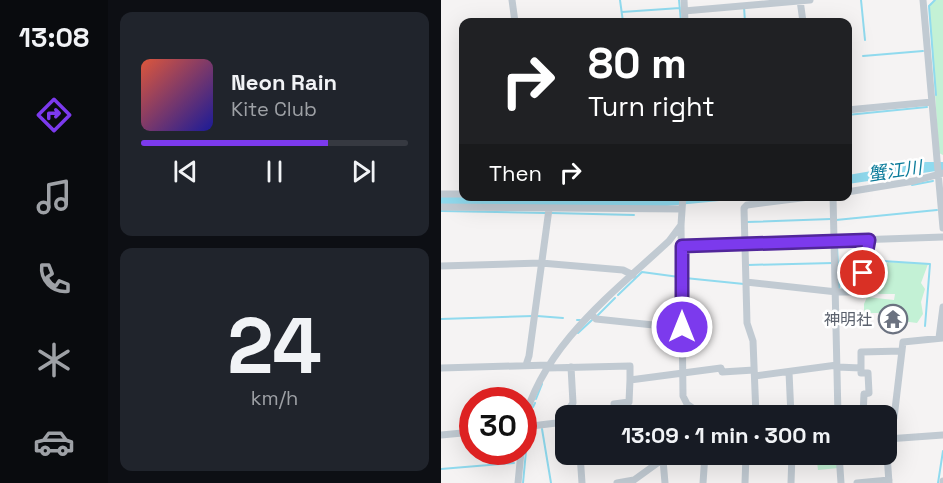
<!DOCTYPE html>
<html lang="en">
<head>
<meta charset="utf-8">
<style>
  :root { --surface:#171b24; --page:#20242c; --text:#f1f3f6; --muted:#9ea1a6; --line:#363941; --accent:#7c3aed }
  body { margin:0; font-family:"Space Grotesk","Noto Sans JP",sans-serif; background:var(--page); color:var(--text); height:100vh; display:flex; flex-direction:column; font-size:22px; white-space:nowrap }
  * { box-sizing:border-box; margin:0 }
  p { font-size:20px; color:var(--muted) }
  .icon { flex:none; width:33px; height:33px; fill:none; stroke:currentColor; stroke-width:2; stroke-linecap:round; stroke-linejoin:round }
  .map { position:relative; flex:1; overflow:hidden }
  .details { display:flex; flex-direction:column; gap:12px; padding:12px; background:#0d0f14; width:333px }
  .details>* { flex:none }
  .top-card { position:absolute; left:18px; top:18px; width:393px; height:183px; border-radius:12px; box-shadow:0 6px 24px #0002; background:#202124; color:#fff; overflow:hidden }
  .speed { position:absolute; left:18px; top:387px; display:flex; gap:12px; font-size:30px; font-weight:700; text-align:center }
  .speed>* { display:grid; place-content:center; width:78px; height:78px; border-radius:50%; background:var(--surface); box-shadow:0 6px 24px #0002; line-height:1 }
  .speed .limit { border:9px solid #d22; background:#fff; color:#111 }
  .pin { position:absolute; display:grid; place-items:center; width:51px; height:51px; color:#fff; margin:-26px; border:3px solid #fff; border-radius:50%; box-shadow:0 2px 6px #0007 }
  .me { position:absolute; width:66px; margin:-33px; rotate:0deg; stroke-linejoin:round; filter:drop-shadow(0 0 4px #0008) }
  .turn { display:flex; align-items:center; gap:21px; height:126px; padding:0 30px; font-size:27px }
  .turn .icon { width:78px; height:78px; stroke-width:2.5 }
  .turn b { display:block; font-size:42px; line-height:51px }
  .then { display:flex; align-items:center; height:57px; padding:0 30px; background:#0003; gap:12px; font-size:22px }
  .details .card { flex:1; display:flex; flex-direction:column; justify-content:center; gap:9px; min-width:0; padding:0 21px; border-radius:12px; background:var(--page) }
  .details .dial { align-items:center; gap:0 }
  .dial b { font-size:78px; line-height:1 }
  .song { display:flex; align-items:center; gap:18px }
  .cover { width:72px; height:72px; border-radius:9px; background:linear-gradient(135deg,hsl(10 70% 55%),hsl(240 70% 35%)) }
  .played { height:6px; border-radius:3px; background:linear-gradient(90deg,var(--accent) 70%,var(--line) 70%) }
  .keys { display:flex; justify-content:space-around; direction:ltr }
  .trip { position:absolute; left:114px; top:405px; width:342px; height:60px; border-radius:12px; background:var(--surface); box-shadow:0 6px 24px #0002; font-weight:600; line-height:60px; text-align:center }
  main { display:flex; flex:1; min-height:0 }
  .tab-bar { display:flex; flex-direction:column; width:108px; justify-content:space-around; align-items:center; background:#090b0e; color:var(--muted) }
  .tab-bar .icon { width:42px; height:42px }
  .tab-bar .current { color:var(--accent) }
  .tab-bar b { font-size:27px; color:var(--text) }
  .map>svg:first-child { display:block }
  .green { fill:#c3f1d5 }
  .water { fill:#90daee }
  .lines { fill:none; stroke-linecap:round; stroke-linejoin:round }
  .stream { stroke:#90daee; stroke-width:2 }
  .street { stroke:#c1cad2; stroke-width:7 }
  .route-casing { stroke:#51269a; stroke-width:15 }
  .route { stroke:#7c3aed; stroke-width:10 }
  .labels { text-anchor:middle; stroke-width:5; stroke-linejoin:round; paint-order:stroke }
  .worship-label { font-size:16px; fill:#5b616d; stroke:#fff; text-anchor:end }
  .water-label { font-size:18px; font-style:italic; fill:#0c7c9b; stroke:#fff }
</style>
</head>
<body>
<main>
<nav class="tab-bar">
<b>13:08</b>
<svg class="icon current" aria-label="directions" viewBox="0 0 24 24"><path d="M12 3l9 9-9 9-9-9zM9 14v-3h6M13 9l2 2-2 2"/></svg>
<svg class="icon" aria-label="music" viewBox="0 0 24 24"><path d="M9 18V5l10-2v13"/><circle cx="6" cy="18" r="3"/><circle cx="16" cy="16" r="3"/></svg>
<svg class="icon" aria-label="phone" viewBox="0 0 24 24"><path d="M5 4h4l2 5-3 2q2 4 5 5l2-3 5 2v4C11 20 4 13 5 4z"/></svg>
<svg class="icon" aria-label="climate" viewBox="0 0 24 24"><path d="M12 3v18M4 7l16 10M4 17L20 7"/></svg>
<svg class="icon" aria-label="car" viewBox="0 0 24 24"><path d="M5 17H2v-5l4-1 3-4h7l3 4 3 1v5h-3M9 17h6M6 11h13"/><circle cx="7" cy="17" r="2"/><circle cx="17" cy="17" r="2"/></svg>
</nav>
<section class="details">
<div class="card">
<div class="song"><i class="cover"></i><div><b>Neon Rain</b><p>Kite Club</p></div></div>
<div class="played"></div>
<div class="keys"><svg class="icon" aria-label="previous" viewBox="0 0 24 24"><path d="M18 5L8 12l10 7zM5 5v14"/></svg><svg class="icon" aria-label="pause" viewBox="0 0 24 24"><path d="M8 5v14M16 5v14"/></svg><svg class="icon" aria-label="next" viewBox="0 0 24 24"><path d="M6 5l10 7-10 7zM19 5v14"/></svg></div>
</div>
<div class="card dial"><b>24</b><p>km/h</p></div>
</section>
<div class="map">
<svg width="502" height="483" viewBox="0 0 502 483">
  <rect width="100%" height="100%" fill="#f5f3f3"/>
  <path class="green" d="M 495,0 L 502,0 L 502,155 L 498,153 L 488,6 Z
    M 447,262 L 487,264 L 480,283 L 484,289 L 480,302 L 482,314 L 476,323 L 461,321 L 452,313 L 423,313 L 423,304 L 426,297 L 453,300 L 454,294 L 438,294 L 431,289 L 433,277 L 440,273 Z
    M 365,455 L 397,455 L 398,468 L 377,470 L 376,462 L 373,462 L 372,457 L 365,457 Z"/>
  <path class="water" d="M 484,162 L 502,162 L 502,170 L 407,184 L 407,175 Z
    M 0,196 L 199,199 L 320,197 L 205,208 L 0,204 Z"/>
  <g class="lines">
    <path class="stream" d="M 179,0 L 182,22
      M 238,0 L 240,22
      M 420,0 L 424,40
      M 494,0 L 488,6 L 495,95
      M 303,7 L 304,22
      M 181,12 L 239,8
      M 422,56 L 482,51
      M 406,57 L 407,57
      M 406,115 L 486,107
      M 471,185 L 492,181
      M 376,199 L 388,198
      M 0,211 L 104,213
      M 111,213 L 193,215
      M 395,220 L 496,210
      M 306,222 L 390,219
      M 396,245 L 398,288
      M 426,260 L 489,264 L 484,326
      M 307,265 L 392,263
      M 244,278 L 303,284
      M 177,295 L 201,272 L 238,277
      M 157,315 L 174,298
      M 96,316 L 122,318
      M 0,319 L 92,316
      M 136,320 L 139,320
      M 137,333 L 151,320
      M 95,399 L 101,384
      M 92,407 L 94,403
      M 88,423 L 90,412
      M 101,429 L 110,483
      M 0,469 L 73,463
      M 82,483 L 87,430
      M 497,483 L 502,451"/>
    <path class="street" d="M 71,0 L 74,22
      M 243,0 L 244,22
      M 359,0 L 362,22
      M 482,0 L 502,228
      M 243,11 L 369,0
      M 406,110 L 491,102
      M 406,192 L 473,181 L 502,173
      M 0,194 L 22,194
      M 159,196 L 210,196
      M 242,196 L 240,225 L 242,396 L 246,404 L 263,416
      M 392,196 L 397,416
      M 0,207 L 241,209
      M 241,246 L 502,237
      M 0,266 L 100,263 L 182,270 L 192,275
      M 305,282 L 396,292 L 419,292 L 427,240
      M 151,315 L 155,319 L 241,328
      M 498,338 L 502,307
      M 85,365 L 88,356 L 108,209
      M 396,367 L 420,368
      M 0,368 L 108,365
      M 106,368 L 189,366 L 189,380 L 280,368 L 281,372 L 313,370
      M 348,372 L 350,416
      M 314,376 L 396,365
      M 129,416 L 129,407 L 132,403 L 130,367
      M 174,416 L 173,404 L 188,402 L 189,380
      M 315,416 L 312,341 L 306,323 L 303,208 L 306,205 L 376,196
      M 422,416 L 423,394 L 428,393 L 427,373 L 420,373 L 420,352 L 461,351
      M 82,425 C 101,346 171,294 228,241 L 240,225
      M 82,427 L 124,422
      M 0,435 L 32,432
      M 446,439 L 502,435
      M 447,439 L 446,420 L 453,418 L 462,342 L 502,338
      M 139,454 L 141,483
      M 398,454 L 400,483
      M 446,454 L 448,483
      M 222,460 L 224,483
      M 77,483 L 80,452
      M 176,483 L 193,480 L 229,454
      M 262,483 L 264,454
      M 304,483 L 305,454
      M 350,483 L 351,454
      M 416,483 L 448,480
      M 502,483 L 502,481"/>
  </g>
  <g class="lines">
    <g class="route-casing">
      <path id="route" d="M 241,327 L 241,246 L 428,240 L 422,273"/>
    </g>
    <use href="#route" class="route"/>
  </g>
  <defs>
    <g id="temple-ring" transform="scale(1.5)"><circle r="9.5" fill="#fff" stroke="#6b7280" stroke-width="1.5"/><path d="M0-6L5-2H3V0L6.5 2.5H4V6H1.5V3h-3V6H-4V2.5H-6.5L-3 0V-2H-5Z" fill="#6b7280"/></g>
  </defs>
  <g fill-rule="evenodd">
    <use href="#temple-ring" x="452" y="319"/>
  </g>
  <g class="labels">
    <g class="worship-label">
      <text x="431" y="325">神明社</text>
    </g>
    <g class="water-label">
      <text transform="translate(454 171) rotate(-8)" y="6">蟹江川</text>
    </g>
  </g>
</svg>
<div class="speed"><div class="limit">30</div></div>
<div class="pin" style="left:422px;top:273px;background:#d93025"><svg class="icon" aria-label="arrive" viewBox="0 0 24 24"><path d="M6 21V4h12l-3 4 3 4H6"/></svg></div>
<svg class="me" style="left:241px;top:327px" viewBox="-20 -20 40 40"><circle r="17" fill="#7c3aed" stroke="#fff" stroke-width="3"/><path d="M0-11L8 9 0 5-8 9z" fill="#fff"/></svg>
<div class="trip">13:09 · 1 min · 300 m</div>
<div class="top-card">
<div class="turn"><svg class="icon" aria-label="right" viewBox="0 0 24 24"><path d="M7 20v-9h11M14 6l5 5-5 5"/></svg><div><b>80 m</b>Turn right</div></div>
<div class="then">Then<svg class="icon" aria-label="right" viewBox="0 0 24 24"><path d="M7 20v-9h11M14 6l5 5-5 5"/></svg></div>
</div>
</div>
</main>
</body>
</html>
